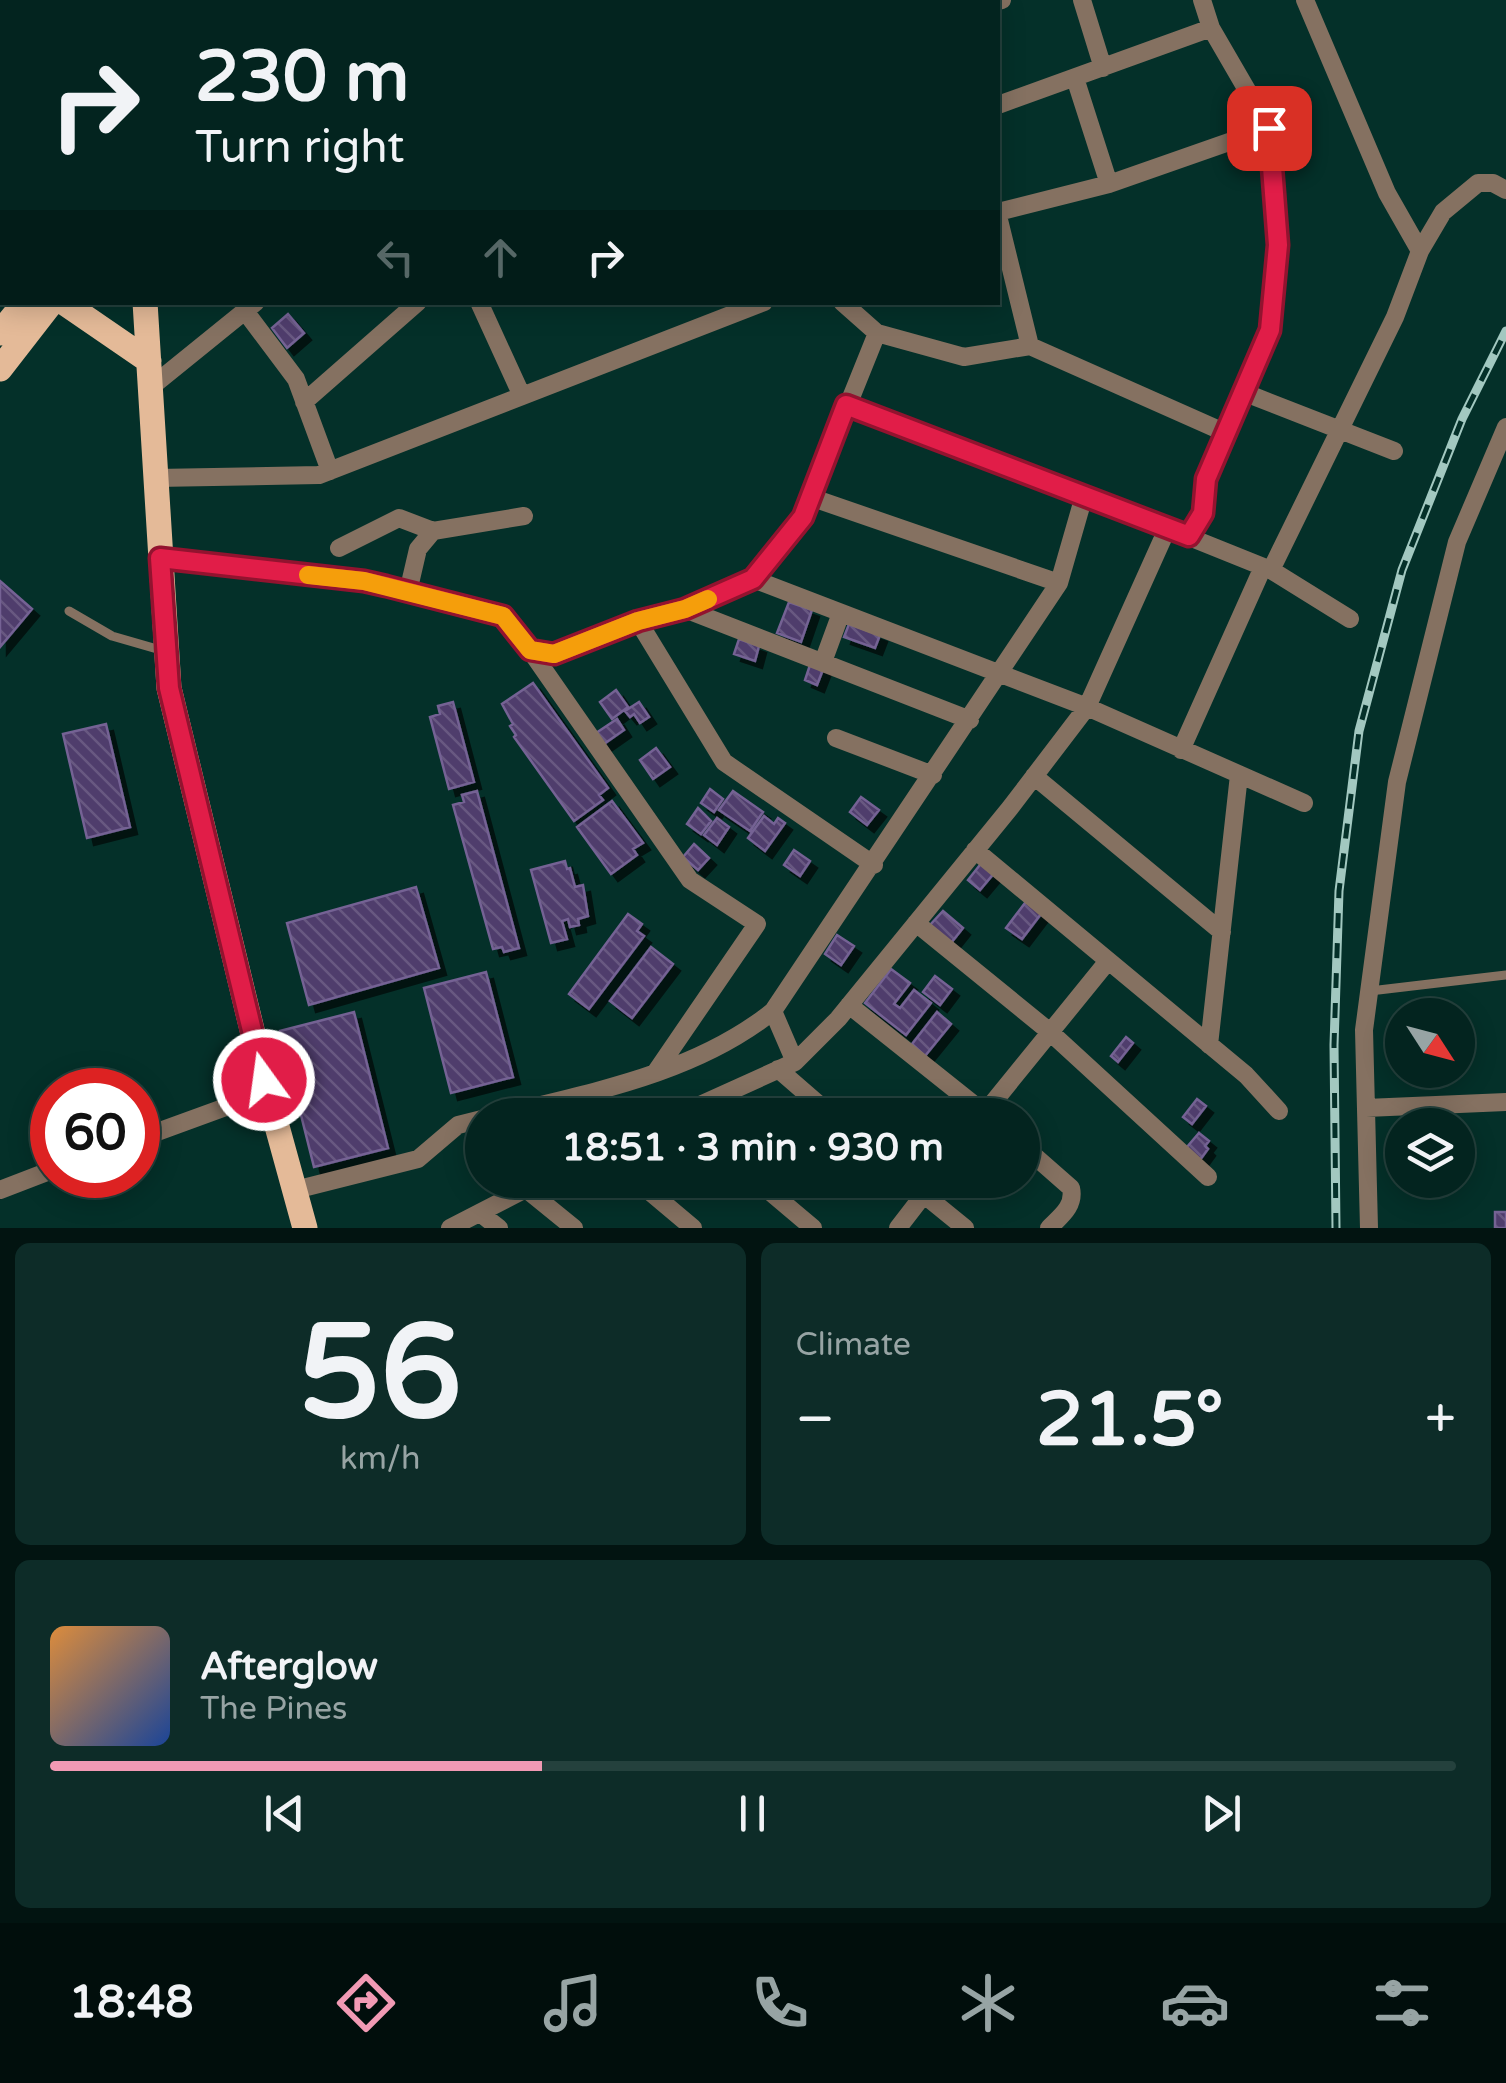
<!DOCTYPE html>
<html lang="en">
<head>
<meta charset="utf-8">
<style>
  :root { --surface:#03241f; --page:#0d2c28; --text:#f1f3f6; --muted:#97a4a4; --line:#24413d; --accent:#f19ab4 }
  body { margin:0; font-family:"Varela Round",sans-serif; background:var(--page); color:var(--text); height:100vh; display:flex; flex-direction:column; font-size:38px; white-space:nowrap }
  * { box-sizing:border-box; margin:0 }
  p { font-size:32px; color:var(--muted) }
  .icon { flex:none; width:55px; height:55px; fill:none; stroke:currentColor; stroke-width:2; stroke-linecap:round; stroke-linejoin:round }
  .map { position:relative; height:1228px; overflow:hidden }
  .side { display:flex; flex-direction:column; gap:15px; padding:15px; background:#021411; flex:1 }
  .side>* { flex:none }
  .guide { position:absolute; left:0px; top:0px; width:1000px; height:305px; box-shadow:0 5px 25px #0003,0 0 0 2px var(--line); background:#03241f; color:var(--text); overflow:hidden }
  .needle { width:65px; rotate:126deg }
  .buttons { position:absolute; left:1385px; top:998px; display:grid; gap:20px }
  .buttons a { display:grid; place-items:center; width:90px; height:90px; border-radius:50%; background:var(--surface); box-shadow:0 5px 25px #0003,0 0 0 2px var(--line); font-size:50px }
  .speed { position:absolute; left:30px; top:1068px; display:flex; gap:20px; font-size:50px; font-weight:700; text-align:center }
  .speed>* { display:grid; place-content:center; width:130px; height:130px; border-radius:50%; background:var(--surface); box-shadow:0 5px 25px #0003,0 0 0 2px var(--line); line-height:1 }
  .speed .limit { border:15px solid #d22; background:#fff; color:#111 }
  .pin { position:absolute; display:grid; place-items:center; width:85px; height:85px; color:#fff; margin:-42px; border-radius:20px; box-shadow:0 5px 15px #0006 }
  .me { position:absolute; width:110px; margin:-55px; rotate:346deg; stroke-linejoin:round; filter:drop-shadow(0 0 8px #0008) }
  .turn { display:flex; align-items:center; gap:35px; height:210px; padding:0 30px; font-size:45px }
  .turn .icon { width:130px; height:130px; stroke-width:2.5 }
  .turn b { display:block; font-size:70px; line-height:85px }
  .lanes { display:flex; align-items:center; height:95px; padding:0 30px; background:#0003; justify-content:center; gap:50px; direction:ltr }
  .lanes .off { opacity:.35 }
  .big { font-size:75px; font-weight:800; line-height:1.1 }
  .side .widget { flex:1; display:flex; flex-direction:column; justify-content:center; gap:15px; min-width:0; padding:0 35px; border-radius:15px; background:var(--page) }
  .side .dial { align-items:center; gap:0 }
  .dial b { font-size:130px; line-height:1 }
  .song { display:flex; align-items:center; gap:30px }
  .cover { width:120px; height:120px; border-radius:15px; background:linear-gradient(135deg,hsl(30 70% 55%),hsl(220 70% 35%)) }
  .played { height:10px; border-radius:5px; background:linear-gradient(90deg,var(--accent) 35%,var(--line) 35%) }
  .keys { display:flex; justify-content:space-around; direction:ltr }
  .heat { display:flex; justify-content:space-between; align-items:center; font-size:55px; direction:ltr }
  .side .tiles { flex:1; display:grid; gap:15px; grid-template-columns:1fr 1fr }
  .widget:last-child { grid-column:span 2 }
  .trip { position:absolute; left:465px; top:1098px; width:575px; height:100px; border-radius:50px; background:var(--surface); box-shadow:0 5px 25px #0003,0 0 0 2px var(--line); font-weight:800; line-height:100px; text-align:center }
  .tabs { display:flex; height:160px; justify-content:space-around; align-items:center; background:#010e0c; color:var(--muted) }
  .tabs .icon { width:70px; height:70px }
  .tabs .active { color:var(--accent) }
  .tabs b { font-size:45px; color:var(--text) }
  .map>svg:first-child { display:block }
  .building { fill:url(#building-back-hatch); stroke:#746294; stroke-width:2.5; filter:url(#shadow) }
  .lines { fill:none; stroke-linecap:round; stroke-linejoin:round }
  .lane { stroke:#857161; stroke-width:9 }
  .street { stroke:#857161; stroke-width:18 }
  .primary { stroke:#e4ba98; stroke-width:25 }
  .rail-casing { stroke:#a2c8c0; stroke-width:9 }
  .rail { stroke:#043029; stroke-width:5; stroke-dasharray:15; stroke-linecap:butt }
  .route-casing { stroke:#92132f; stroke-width:25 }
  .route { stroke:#e11d48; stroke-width:18 }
  .slow { stroke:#f59e0b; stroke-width:18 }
</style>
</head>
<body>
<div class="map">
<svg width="1506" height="1228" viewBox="0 0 1506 1228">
  <defs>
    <pattern id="building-back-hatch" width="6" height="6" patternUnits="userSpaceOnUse" patternTransform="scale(2.5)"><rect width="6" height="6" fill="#4f3d6c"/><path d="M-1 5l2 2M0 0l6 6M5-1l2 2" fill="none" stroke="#675981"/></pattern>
    <filter id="shadow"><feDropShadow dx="7" dy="7" stdDeviation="0" flood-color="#0009"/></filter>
  </defs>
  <rect width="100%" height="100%" fill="#043029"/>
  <path class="building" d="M 288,314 L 304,333 L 287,348 L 272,328 Z
    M 0,581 L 32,609 L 0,647 Z
    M 789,602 L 812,610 L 801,642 L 777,633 Z
    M 849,624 L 880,635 L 875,648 L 844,637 Z
    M 739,639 L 759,646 L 755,661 L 734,654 Z
    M 811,662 L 824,667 L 817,685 L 805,680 Z
    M 533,683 L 608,788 L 599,795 L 603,800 L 574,821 L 514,737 L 516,735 L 510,726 L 513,724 L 502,704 Z
    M 616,690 L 628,707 L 612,719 L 600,702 Z
    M 453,702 L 474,782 L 449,789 L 430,717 L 440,714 L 438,706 Z
    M 639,702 L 649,717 L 640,723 L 634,714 L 630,717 L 625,711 Z
    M 617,719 L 624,730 L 601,746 L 593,735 Z
    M 106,724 L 130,827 L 87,838 L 63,734 Z
    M 656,748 L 670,767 L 653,779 L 640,760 Z
    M 710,789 L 723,799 L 714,812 L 701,803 Z
    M 477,791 L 519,948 L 504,952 L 502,947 L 493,949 L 453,805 L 464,802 L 462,795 Z
    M 733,791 L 763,812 L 750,831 L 719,810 Z
    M 861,797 L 879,810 L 867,825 L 850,812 Z
    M 612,801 L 643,843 L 633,849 L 637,855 L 611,874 L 577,827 Z
    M 698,808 L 711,821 L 701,834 L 687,824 Z
    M 764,816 L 774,824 L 778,818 L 785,823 L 765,851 L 748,838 Z
    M 717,818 L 729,827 L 717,845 L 704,835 Z
    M 694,844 L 709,858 L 698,870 L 683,857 Z
    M 794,850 L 810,861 L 800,876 L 784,865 Z
    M 565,861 L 567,869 L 570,868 L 575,887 L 583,885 L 588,916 L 578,919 L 579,925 L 570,927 L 568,919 L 562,921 L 567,939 L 551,943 L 531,870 Z
    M 983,861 L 995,872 L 980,890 L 968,880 Z
    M 416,887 L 439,968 L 309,1005 L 287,923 Z
    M 1028,899 L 1044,910 L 1022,939 L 1006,928 Z
    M 943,911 L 963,928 L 951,943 L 929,926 Z
    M 628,914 L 642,924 L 637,931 L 644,936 L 589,1009 L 569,994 Z
    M 837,935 L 854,946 L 841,965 L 825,954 Z
    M 651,947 L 673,964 L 632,1018 L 610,1001 Z
    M 891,969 L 910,983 L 894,1004 L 900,1008 L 914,990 L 931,1003 L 906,1035 L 865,1003 Z
    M 486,972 L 513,1077 L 451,1093 L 424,988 Z
    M 935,976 L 952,989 L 940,1005 L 923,992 Z
    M 354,1012 L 388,1148 L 314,1167 L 280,1031 Z
    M 937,1012 L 951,1024 L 925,1056 L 912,1044 Z
    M 1126,1037 L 1133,1043 L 1118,1062 L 1111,1056 Z
    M 1197,1099 L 1206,1106 L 1192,1124 L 1183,1117 Z
    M 1199,1133 L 1209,1141 L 1205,1146 L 1208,1149 L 1200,1160 L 1186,1148 Z
    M 1495,1212 L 1506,1212 L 1506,1228 L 1495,1228 Z"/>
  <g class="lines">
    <path class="lane" d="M 69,611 L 112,636 L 164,651
      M 1370,991 L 1506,975"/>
    <path class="street" d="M 548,0 L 549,2
      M 832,0 L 833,2
      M 927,0 L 928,2
      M 1082,0 L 1103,68
      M 1202,0 L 1211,28 L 1269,128 L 1278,245 L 1269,330 L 1207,479 L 1203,513 L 1189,537 L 1271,570 L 1350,619
      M 1305,0 L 1387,193 L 1420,251
      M 244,2 L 246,0
      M 351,2 L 357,0
      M 681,2 L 688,0
      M 994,2 L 1002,0
      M 1075,78 L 1109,184
      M 0,96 L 2,95
      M 998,105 L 1211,28
      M 998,212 L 1109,184 L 1269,128
      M 998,216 L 1030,346 L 1226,433
      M 479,302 L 522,396
      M 842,302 L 877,333
      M 245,311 L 296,379 L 330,471
      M 1030,346 L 964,357 L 877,333 L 803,517 L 753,579 L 1087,707 L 1168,527 L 1189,537
      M 151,387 L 256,302
      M 1243,392 L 1394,451
      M 304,402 L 418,302
      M 846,405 L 1168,527
      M 156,478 L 319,475 L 764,302
      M 810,497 L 1059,583
      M 339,548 L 399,518 L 433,531
      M 160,558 L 364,581 L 503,616 L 530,650
      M 1271,570 L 1395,317 L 1420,251 L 1443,212 L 1478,183 L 1493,183 L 1506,190
      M 753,579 L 685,609 L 638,621 L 724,762 L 874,865
      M 408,592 L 418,549 L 433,531 L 524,516
      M 685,609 L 970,720
      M 638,621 L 555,654 L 530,650 L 690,880 L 757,924 L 655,1073
      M 823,662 L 841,613
      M 836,738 L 933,775
      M 1181,750 L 1263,567
      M 1034,776 L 1222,932
      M 975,850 L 1246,1075 L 1279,1111
      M 916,923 L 1050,1032 L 1208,1177
      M 849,1005 L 987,1115
      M 1209,1045 L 1239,775
      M 795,1062 L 773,1011 L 1059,583 L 1084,496
      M 778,1069 L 831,1115
      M 1366,1108 L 1506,1102
      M 499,1115 C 593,1092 696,1073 773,1011
      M 678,1115 L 795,1062 L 838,1019 L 1010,808 L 1087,707 L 1304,803
      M 983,1115 L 1108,961
      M 138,1139 L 267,1092
      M 1022,1145 L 1071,1188 C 1075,1206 1061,1216 1049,1228
      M 636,1180 L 693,1228
      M 756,1180 L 813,1228
      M 906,1180 L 965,1228
      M 526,1189 L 574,1228
      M 0,1190 L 52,1170
      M 295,1190 L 418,1159 L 458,1125 L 482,1119
      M 480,1213 L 499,1228
      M 450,1228 L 543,1180
      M 898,1228 L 935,1180
      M 1369,1228 L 1364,1030 L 1397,782 L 1457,542 L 1506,427"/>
    <path class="primary" d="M 101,0 L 102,2
      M 124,0 L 124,2
      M 63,302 L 149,361
      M 145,302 L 169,688 L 264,1079 L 305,1228
      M 0,333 L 25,302
      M 0,369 L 52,302"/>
    <g class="rail-casing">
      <path id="rail" d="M 1336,1228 L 1334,1045 L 1339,891 L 1359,731 L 1402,570 L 1462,419 L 1506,331"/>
    </g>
    <use href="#rail" class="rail"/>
  </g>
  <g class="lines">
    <g class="route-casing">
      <path id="route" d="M 264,1080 L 169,688 L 160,558 L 364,581 L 386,586 L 503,616 L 530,650 L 554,654 L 638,621 L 685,609 L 753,579 L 803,517 L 846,405 L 1189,536 L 1203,513 L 1206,479 L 1270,330 L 1278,245 L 1269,128"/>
    </g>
    <use href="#route" class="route"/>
    <path class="slow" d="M 308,575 L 364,581 L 503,616 L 530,650 L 554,654 L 638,621 L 685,609 L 708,599"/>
  </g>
</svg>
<div class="buttons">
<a><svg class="needle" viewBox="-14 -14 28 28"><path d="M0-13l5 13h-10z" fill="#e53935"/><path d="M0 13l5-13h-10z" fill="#97a4a4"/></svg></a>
<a><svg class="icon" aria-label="layers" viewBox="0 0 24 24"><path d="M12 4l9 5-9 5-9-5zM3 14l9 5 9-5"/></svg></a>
</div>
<div class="speed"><div class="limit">60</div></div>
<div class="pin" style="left:1269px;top:128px;background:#d93025"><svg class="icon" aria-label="arrive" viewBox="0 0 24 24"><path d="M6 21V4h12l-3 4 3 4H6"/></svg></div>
<svg class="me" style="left:264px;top:1080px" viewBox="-20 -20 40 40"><circle r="17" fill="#e11d48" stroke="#fff" stroke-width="3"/><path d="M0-11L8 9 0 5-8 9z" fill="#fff"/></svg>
<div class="trip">18:51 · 3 min · 930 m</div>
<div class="guide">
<div class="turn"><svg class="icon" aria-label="right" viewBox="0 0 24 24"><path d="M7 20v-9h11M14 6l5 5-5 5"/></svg><div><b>230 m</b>Turn right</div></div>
<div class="lanes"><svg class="icon off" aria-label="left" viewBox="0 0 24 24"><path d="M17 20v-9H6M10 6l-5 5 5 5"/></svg><svg class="icon off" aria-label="ahead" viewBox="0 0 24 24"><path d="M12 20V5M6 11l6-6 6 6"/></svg><svg class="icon" aria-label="right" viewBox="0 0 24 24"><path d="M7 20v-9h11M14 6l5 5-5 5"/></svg></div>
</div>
</div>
<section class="side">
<div class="tiles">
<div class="widget dial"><b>56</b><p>km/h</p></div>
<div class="widget"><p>Climate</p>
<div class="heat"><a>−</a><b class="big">21.5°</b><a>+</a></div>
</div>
<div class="widget">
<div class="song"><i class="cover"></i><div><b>Afterglow</b><p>The Pines</p></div></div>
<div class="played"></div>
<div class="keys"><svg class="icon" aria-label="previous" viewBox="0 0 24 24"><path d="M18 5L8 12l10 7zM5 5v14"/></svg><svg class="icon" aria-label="pause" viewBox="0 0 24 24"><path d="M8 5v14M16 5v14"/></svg><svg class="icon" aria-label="next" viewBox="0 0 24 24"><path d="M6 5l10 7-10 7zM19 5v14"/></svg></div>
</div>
</div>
</section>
<nav class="tabs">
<b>18:48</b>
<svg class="icon active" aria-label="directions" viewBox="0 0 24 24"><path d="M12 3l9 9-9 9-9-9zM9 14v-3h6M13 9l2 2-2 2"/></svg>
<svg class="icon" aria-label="music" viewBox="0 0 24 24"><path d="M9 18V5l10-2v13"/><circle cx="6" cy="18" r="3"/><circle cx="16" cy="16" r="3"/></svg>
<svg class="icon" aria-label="phone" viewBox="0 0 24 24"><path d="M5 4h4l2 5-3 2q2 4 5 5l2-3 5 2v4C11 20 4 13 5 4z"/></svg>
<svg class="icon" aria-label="climate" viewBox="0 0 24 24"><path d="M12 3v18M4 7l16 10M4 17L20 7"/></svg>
<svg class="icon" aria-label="car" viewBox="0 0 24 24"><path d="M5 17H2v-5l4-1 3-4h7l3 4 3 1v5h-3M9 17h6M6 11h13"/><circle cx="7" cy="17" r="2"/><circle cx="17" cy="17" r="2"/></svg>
<svg class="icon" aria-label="filters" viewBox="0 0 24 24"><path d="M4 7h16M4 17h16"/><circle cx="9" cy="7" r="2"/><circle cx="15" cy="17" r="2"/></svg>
</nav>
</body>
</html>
